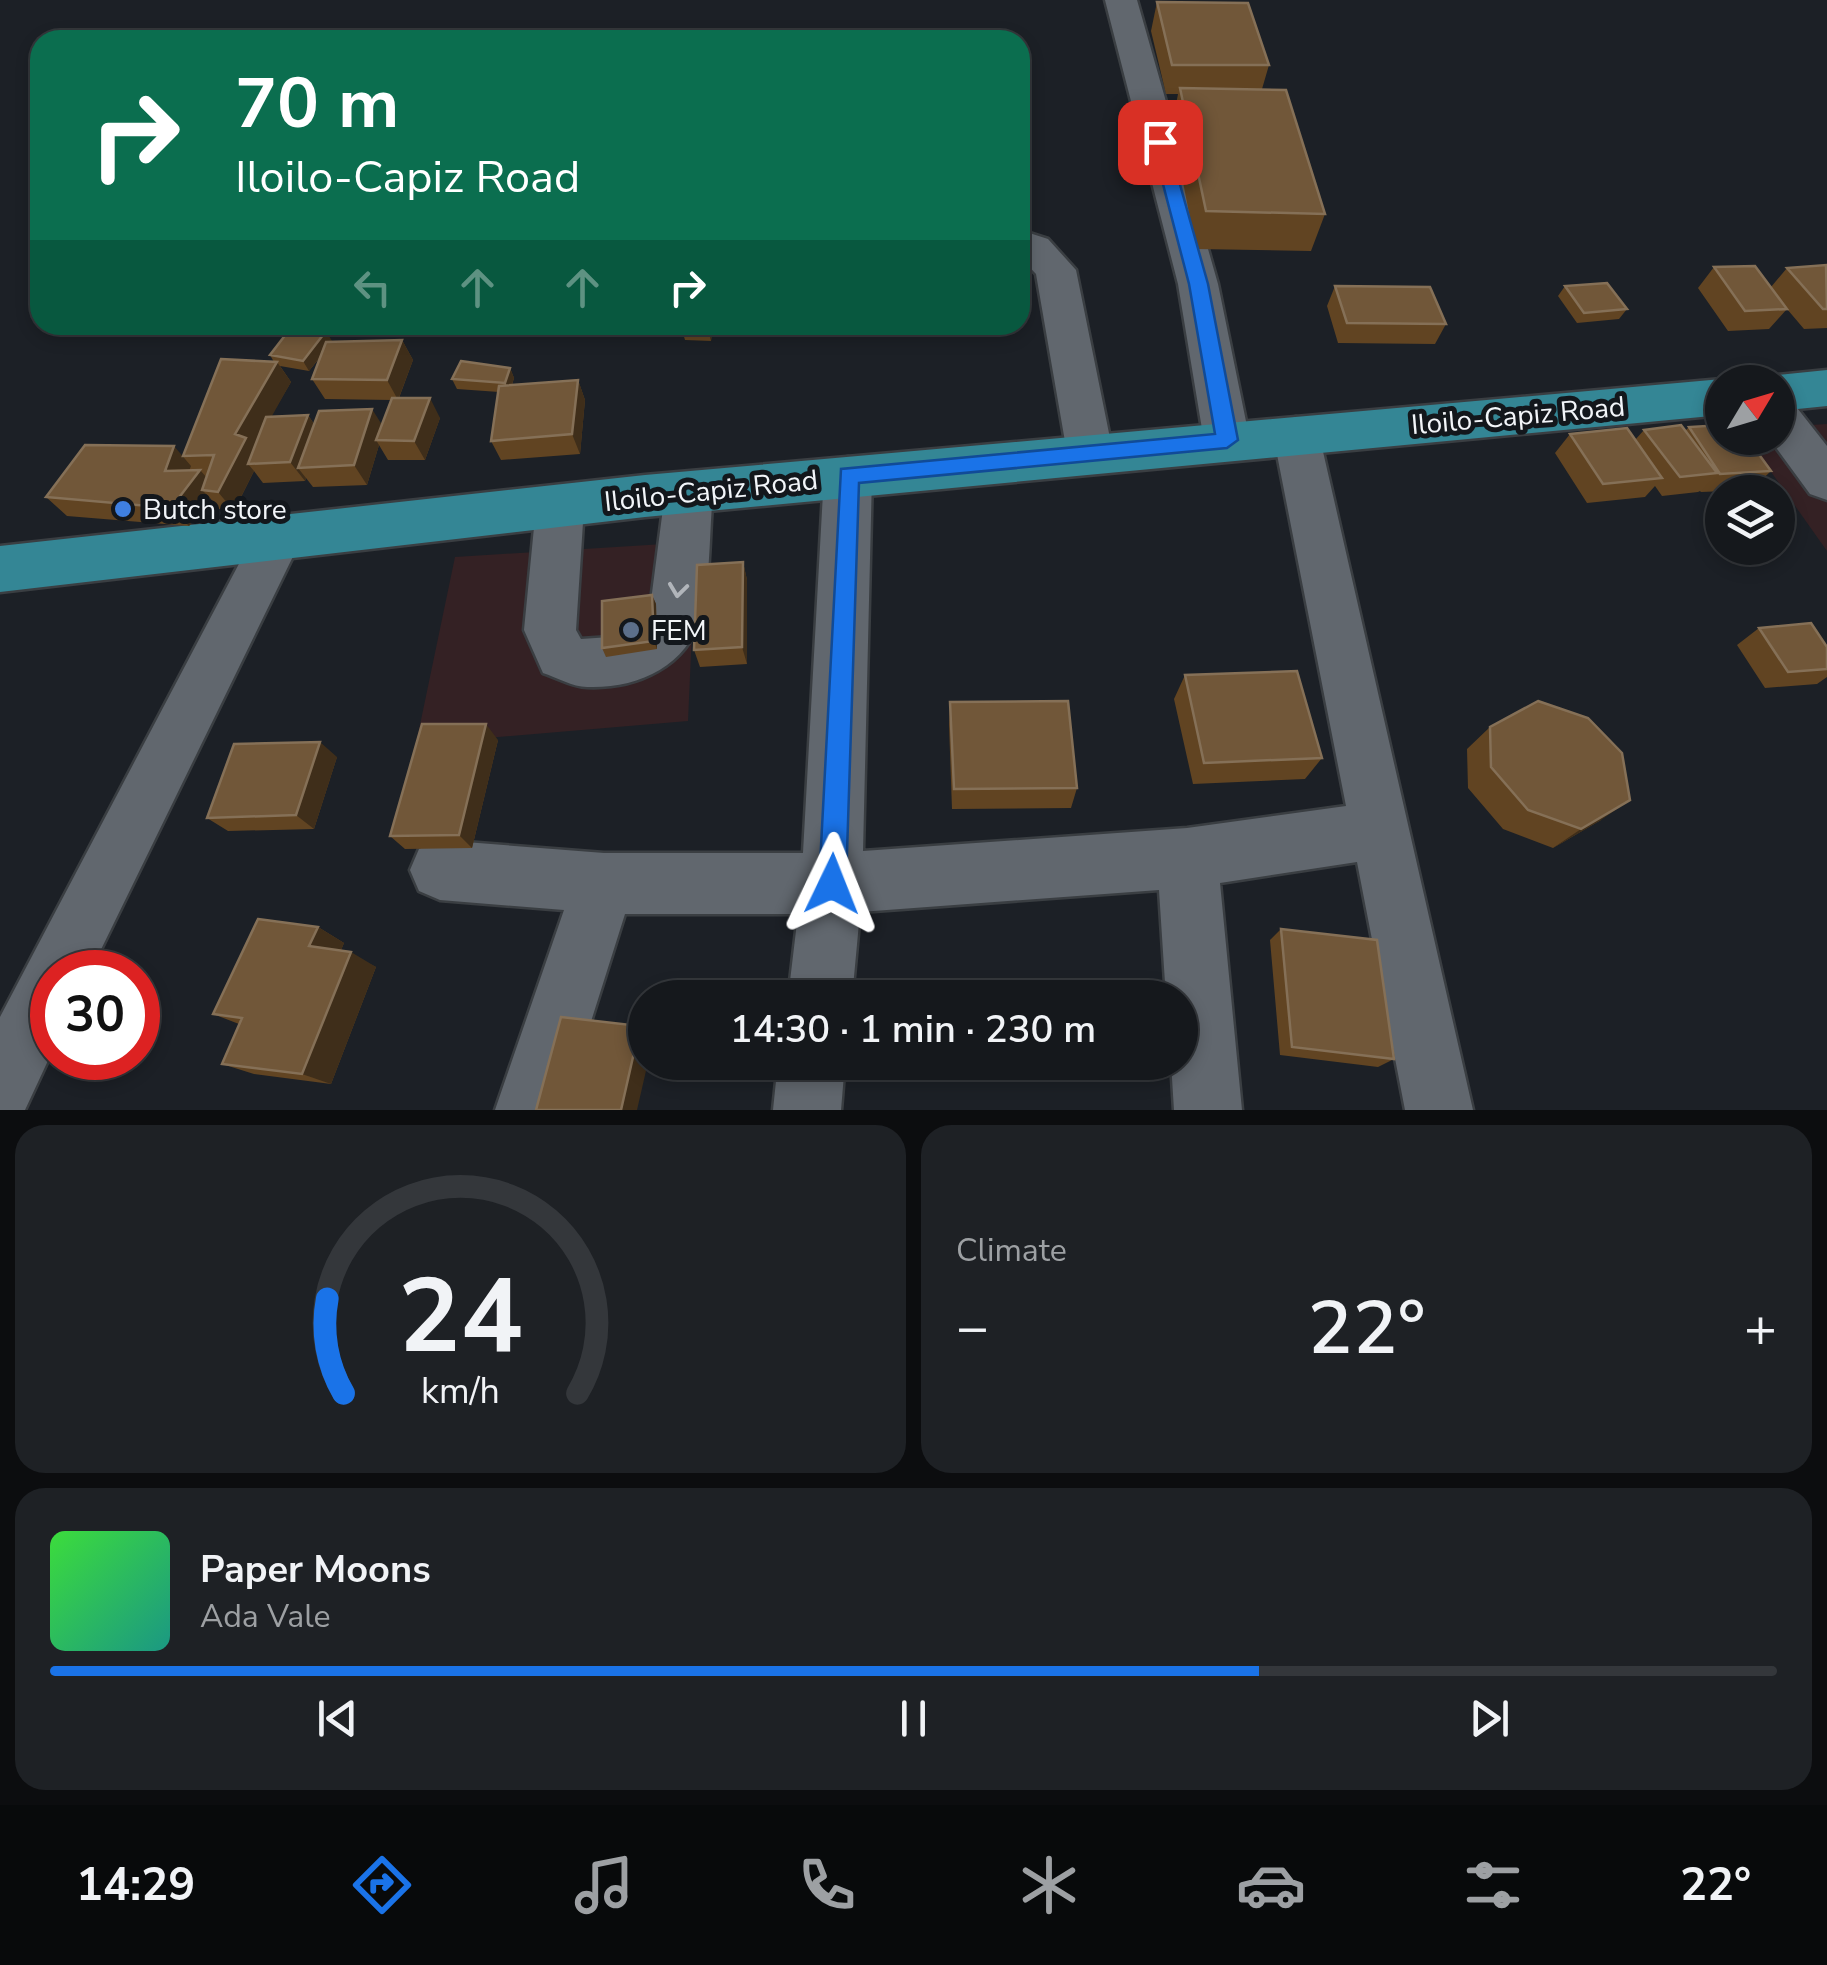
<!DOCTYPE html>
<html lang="en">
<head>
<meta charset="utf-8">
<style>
  :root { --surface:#15181c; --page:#1e2125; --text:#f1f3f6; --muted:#9da0a3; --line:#34373b; --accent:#1a73e8 }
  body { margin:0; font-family:"Nunito Sans",sans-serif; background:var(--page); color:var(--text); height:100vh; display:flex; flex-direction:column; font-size:38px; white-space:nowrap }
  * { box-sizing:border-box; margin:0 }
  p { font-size:32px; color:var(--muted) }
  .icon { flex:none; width:55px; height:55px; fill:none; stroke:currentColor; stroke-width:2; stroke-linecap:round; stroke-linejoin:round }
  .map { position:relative; height:1110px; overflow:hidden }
  .sheet { display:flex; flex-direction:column; gap:15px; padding:15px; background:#0c0d0f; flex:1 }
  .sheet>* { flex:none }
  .top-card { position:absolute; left:30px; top:30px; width:1000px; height:305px; border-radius:30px; box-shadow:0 5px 15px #0003,0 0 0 2px var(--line); background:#0b6e4f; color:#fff; overflow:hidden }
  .needle { width:65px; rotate:52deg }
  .fabs { position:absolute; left:1705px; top:365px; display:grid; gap:20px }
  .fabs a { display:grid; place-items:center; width:90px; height:90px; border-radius:50%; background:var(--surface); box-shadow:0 5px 15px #0003,0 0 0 2px var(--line); font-size:50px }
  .speed { position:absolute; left:30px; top:950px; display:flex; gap:20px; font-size:50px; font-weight:700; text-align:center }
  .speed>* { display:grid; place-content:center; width:130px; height:130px; border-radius:50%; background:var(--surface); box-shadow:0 5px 15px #0003,0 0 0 2px var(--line); line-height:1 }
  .speed .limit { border:15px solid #d22; background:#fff; color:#111 }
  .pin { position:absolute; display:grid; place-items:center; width:85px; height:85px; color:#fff; margin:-42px; border-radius:20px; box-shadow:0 5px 15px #0006 }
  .me { position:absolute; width:110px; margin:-55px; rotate:2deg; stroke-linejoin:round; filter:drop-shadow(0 0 8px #0008) }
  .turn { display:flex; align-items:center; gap:35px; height:210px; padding:0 40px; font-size:45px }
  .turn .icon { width:130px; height:130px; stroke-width:2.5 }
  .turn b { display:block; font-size:70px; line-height:85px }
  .lanes { display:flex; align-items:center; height:95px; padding:0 40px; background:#0003; justify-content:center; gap:50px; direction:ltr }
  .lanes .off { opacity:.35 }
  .big { font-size:75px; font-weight:600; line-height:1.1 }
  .sheet .card { flex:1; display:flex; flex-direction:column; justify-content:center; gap:15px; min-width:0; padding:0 35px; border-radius:30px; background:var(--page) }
  .sheet .dial { align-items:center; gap:0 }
  .dial svg { height:260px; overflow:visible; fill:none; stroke:var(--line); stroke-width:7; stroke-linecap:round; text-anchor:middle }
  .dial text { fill:var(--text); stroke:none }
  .song { display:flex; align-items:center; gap:30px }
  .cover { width:120px; height:120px; border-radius:15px; background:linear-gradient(135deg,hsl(120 70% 55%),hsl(170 70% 35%)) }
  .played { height:10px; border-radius:5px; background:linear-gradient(90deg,var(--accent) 70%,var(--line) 70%) }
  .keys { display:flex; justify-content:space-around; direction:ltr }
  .heat { display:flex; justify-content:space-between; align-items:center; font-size:55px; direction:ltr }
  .sheet .tiles { flex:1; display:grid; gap:15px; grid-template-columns:1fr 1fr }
  .card:last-child { grid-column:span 2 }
  .trip { position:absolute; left:628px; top:980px; width:570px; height:100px; border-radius:50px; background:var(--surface); box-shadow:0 5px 15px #0003,0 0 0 2px var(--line); font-weight:600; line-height:100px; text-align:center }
  .tabs { display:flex; height:160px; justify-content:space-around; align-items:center; background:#080a0b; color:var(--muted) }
  .tabs .icon { width:70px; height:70px }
  .tabs .active { color:var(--accent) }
  .tabs b { font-size:45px; color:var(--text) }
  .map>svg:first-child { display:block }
  .commercial { fill:#342124 }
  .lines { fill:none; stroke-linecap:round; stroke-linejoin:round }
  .minor-casing { stroke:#3a3e42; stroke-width:5 }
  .major-casing { stroke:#3a3e42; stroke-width:5 }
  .minor { fill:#61676e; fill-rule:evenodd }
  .major { fill:#348695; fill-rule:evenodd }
  .wall { fill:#614422; fill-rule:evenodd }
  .shaded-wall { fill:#3f2e1a }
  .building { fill:#715739; stroke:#857057; stroke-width:2.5 }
  .oneway { stroke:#b1b5ba }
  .route { fill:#1a73e8; stroke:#114b97; stroke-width:2.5 }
  .shop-dot { fill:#3f7fe0; stroke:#13171c; stroke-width:4 }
  .service-dot { fill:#5c6f8a; stroke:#13171c; stroke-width:4 }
  .labels { text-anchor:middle; stroke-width:10; stroke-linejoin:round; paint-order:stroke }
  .street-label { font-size:28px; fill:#f2f5f9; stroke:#13171c }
  .poi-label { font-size:28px; fill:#f2f5f9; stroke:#13171c; text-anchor:start }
</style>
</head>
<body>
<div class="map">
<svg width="1827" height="1110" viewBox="0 0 1827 1110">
  <rect width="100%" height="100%" fill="#1c2026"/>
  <path class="commercial" d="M 1827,424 L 1827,551 L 1747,438 L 1778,438 L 1778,427 Z
    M 696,542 L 688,721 L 416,744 L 455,557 Z"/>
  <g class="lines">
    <g class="minor-casing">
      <path id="minor" d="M 1105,0 L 1137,0 L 1218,284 L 1250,441 L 1243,453 L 1227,458 L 1211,453 L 1204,441 L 1178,284 Z
        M 1020,230 L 1048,239 L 1076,270 L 1113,453 L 1106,466 L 1090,471 L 1074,466 L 1067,453 L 1036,274 L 1020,257 Z
        M 1778,399 L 1794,404 L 1827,446 L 1827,500 L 1810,494 L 1769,438 L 1778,438 Z
        M 1296,417 L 1312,422 L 1319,434 L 1473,1110 L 1405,1110 L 1357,862 L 1220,883 L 1242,1110 L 1174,1110 L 1171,1062 L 1180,1062 L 1180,998 L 1166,998 L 1159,890 L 860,912 L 852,998 L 788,998 L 798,914 L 625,914 L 563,1110 L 495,1110 L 564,910 L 440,900 L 419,891 L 410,870 L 419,849 L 440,840 L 604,853 L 803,853 L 824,475 L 831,462 L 848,457 L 865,462 L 872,475 L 863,851 L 1187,828 L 1346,806 L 1273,434 L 1280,422 Z
        M 689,474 L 706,480 L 713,493 C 709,532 711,578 701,616 C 687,667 636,689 587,687 C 573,687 556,677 543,673 L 524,630 L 536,507 L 543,493 L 560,488 L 577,493 L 584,507 L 576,630 L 581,639 L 625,636 L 649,616 L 665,493 L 672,480 Z
        M 279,514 L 296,520 L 304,534 L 90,972 L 52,972 L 52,1052 L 25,1110 L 0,1110 L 0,1017 L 262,520 Z
        M 778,1062 L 845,1062 L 841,1110 L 773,1110 Z"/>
    </g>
    <g class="major-casing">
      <path id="major" d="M 1827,370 L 1827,406 L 1778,411 L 1778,382 L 1759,382 L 1778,375 Z
        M 1722,379 L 1734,382 L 1722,382 L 1722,415 L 645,517 L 0,592 L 0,546 L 645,475 Z"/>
    </g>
    <use href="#minor" class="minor"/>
    <use href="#major" class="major"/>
  </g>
  <path class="wall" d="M 1157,2 L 1269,65 L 1262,89 L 1325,214 L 1311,251 L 1196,249 L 1172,125 L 1178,94 L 1166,94 L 1151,31 Z
    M 1827,266 L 1827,328 L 1804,329 L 1787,309 L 1769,329 L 1728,331 L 1698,288 L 1714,267 L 1771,287 L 1787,268 Z
    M 1335,286 L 1446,324 L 1435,344 L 1338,343 L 1327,306 Z
    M 1565,286 L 1627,309 L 1619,319 L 1577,323 L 1558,296 Z
    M 639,325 L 713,325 L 711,341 L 685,340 L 682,330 Z
    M 402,340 L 413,360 L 399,398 L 440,418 L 425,460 L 388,460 L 379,445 L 367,485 L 313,487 L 306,478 L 305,481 L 263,483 L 254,471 L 234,511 L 219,509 L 210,498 L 189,526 L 67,516 L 46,497 L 183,456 L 274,362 L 270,355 L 332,341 L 331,342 ZM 321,356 L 312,379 L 325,399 L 392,400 L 382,425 L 314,424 L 308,415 L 271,416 L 291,382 L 280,366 L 309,371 Z
    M 510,368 L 514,378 L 512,385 L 578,380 L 585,400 L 580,454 L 501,460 L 491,441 L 499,392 L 457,389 L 452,379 Z
    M 1689,427 L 1771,471 L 1751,490 L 1701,492 L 1700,491 L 1698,492 L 1662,496 L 1655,486 L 1645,497 L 1587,503 L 1555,453 L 1570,434 L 1635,440 L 1644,430 L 1685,431 Z
    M 743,562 L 747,580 L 747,664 L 700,667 L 694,650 Z
    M 652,595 L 656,604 L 657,649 L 606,657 L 602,648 Z
    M 1759,628 L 1827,647 L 1827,677 L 1817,684 L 1765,688 L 1737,645 Z
    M 1185,675 L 1322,758 L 1305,779 L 1193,784 L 1174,699 Z
    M 950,702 L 1077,788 L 1071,808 L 952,809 L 949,725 Z
    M 1490,727 L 1601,820 L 1553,848 L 1503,829 L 1468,788 L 1467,749 Z
    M 498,740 L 472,848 L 405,849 L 390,836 Z
    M 337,757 L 314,829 L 228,831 L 207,818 Z
    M 318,927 L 344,943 L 341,950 L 376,967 L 331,1084 L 254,1074 L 222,1064 L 239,1024 L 213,1014 Z
    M 1281,929 L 1394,1059 L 1378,1067 L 1280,1055 L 1270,940 Z"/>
  <path class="shaded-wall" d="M 707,325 L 713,325 L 711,341 Z
    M 326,331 L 332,341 L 309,371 L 303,361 Z
    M 402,340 L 413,360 L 398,400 L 387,380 Z
    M 277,362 L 291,382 L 254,448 L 248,464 L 254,471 L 234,511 L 218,492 L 235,434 Z
    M 510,368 L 514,378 L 509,393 L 505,383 Z
    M 578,380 L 585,400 L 580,454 L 572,434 Z
    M 430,398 L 440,418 L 425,460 L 414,441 Z
    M 372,409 L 384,428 L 376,440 L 379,445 L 367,485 L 354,465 Z
    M 308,415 L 321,435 L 298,468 L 306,478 L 305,481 L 290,462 Z
    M 174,446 L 191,466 L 182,490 L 165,471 Z
    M 200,470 L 217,489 L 202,490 L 210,498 L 189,526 L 171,508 Z
    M 743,562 L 747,580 L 747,664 L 742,647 Z
    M 652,595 L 656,604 L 657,649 L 654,641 Z
    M 486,724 L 498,740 L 472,848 L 459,835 Z
    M 320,742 L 337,757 L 314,829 L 296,815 Z
    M 1630,800 L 1601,820 L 1553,848 L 1581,829 Z
    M 318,927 L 344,943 L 336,962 L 309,946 Z
    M 351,952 L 376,967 L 331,1084 L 302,1074 Z
    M 640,1026 L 645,1030 L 645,1062 L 648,1062 L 637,1110 L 621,1110 Z"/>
  <path class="building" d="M 1157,2 L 1248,3 L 1269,65 L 1172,65 Z
    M 1180,88 L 1286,90 L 1325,214 L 1206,211 Z
    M 1826,265 L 1827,309 L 1823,309 L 1787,268 Z
    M 1755,266 L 1787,309 L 1745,311 L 1714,267 Z
    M 1607,283 L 1627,309 L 1584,313 L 1565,286 Z
    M 1335,286 L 1430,287 L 1446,324 L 1347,323 Z
    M 293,325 L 326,331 L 303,361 L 270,355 Z
    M 402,340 L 387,380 L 312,379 L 326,342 Z
    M 221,359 L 277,362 L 235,434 L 246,438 L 218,492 L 202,490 L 214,455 L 183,456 Z
    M 461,361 L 510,368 L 505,383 L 452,379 Z
    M 578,380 L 572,434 L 491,441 L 499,386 Z
    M 392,398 L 430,398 L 414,441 L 376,440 Z
    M 372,409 L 354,465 L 298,468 L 319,411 Z
    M 308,415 L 290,462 L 248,464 L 266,417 Z
    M 1681,425 L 1717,473 L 1680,477 L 1644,430 Z
    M 1722,425 L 1722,438 L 1747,438 L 1771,471 L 1720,474 L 1689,427 Z
    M 1627,428 L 1662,478 L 1603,484 L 1570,434 Z
    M 85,445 L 174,446 L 165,471 L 200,470 L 171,508 L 46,497 Z
    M 743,562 L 742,647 L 694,650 L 697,565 Z
    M 652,595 L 654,641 L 602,648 L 602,601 Z
    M 1811,623 L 1827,647 L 1827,669 L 1788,672 L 1759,628 Z
    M 1297,671 L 1322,758 L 1204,763 L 1185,675 Z
    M 1068,701 L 1077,788 L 954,789 L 950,702 Z
    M 1538,701 L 1588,718 L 1622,753 L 1630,800 L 1581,829 L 1528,810 L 1491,767 L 1490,727 Z
    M 422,724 L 486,724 L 459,835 L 390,836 Z
    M 320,742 L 296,815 L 207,818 L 234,744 Z
    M 258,919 L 318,927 L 309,946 L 351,952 L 302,1074 L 222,1064 L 242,1018 L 213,1014 Z
    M 1281,929 L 1377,940 L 1394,1059 L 1292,1047 Z
    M 561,1017 L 640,1026 L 621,1110 L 536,1110 Z"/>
  <defs><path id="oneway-chevron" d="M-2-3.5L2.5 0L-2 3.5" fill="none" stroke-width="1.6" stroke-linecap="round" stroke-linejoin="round" transform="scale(2.5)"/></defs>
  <use class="oneway" href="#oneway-chevron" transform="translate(678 590) rotate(97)"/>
  <path class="route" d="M 1160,137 L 1168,142 L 1208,284 L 1238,440 L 1227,448 L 859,483 L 846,884 L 842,894 L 832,898 L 823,894 L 819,884 L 841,469 L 1215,434 L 1189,284 L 1152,142 Z"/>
  <circle class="shop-dot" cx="123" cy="509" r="10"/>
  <circle class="service-dot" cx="631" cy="630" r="10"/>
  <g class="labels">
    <g class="street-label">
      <text transform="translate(1518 415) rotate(-5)" y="10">Iloilo-Capiz Road</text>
      <text transform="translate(711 490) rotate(-6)" y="10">Iloilo-Capiz Road</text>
    </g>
    <g class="poi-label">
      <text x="143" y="519">Butch store</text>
      <text x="651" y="640">FEM</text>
    </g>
  </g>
</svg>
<div class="fabs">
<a><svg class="needle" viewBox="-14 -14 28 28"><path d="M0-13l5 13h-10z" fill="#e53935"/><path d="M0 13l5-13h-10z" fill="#9da0a3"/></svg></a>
<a><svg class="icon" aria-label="layers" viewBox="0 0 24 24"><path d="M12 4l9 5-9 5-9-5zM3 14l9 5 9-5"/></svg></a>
</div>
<div class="speed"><div class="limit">30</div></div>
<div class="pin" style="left:1160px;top:142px;background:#d93025"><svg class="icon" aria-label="arrive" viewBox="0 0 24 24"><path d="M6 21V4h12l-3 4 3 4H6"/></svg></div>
<svg class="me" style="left:832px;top:884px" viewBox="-20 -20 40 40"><path d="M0-17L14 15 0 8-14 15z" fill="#1a73e8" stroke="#fff" stroke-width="4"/></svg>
<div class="trip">14:30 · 1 min · 230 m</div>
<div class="top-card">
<div class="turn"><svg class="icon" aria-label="right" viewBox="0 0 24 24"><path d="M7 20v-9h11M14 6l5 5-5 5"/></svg><div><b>70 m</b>Iloilo-Capiz Road</div></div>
<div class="lanes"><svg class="icon off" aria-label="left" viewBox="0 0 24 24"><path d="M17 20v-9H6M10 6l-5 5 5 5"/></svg><svg class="icon off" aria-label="ahead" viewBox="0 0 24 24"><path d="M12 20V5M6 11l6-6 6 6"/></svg><svg class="icon off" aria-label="ahead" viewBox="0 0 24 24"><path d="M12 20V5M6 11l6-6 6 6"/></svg><svg class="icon" aria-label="right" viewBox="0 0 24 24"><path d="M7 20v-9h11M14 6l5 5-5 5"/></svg></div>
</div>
</div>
<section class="sheet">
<div class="tiles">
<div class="card dial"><svg viewBox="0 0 100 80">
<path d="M14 69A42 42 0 1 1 86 69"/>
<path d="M14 69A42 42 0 0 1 9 40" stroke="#1a73e8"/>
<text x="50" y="56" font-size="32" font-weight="700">24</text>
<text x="50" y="72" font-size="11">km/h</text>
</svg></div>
<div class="card"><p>Climate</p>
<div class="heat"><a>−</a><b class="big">22°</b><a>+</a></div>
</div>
<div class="card">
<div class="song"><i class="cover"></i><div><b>Paper Moons</b><p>Ada Vale</p></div></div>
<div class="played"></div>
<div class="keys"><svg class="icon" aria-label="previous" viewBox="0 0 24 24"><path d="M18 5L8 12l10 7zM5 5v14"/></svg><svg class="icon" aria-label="pause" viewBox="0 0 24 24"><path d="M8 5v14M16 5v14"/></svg><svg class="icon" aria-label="next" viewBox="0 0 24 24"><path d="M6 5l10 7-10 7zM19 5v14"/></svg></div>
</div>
</div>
</section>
<nav class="tabs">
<b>14:29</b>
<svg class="icon active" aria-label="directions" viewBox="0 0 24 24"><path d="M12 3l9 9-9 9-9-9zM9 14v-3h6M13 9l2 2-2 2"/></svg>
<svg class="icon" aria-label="music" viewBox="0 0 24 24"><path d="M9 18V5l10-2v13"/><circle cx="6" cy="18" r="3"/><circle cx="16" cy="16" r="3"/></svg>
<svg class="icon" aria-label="phone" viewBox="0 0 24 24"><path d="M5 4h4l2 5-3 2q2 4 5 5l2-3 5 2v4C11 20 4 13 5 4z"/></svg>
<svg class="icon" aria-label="climate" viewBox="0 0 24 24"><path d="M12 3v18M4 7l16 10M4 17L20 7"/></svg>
<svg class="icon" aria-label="car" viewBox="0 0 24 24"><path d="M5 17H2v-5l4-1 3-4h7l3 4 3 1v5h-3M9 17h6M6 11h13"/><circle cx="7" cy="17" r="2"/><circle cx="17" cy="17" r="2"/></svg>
<svg class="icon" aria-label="filters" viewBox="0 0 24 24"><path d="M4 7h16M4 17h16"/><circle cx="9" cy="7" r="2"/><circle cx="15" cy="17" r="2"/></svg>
<b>22°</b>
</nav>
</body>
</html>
